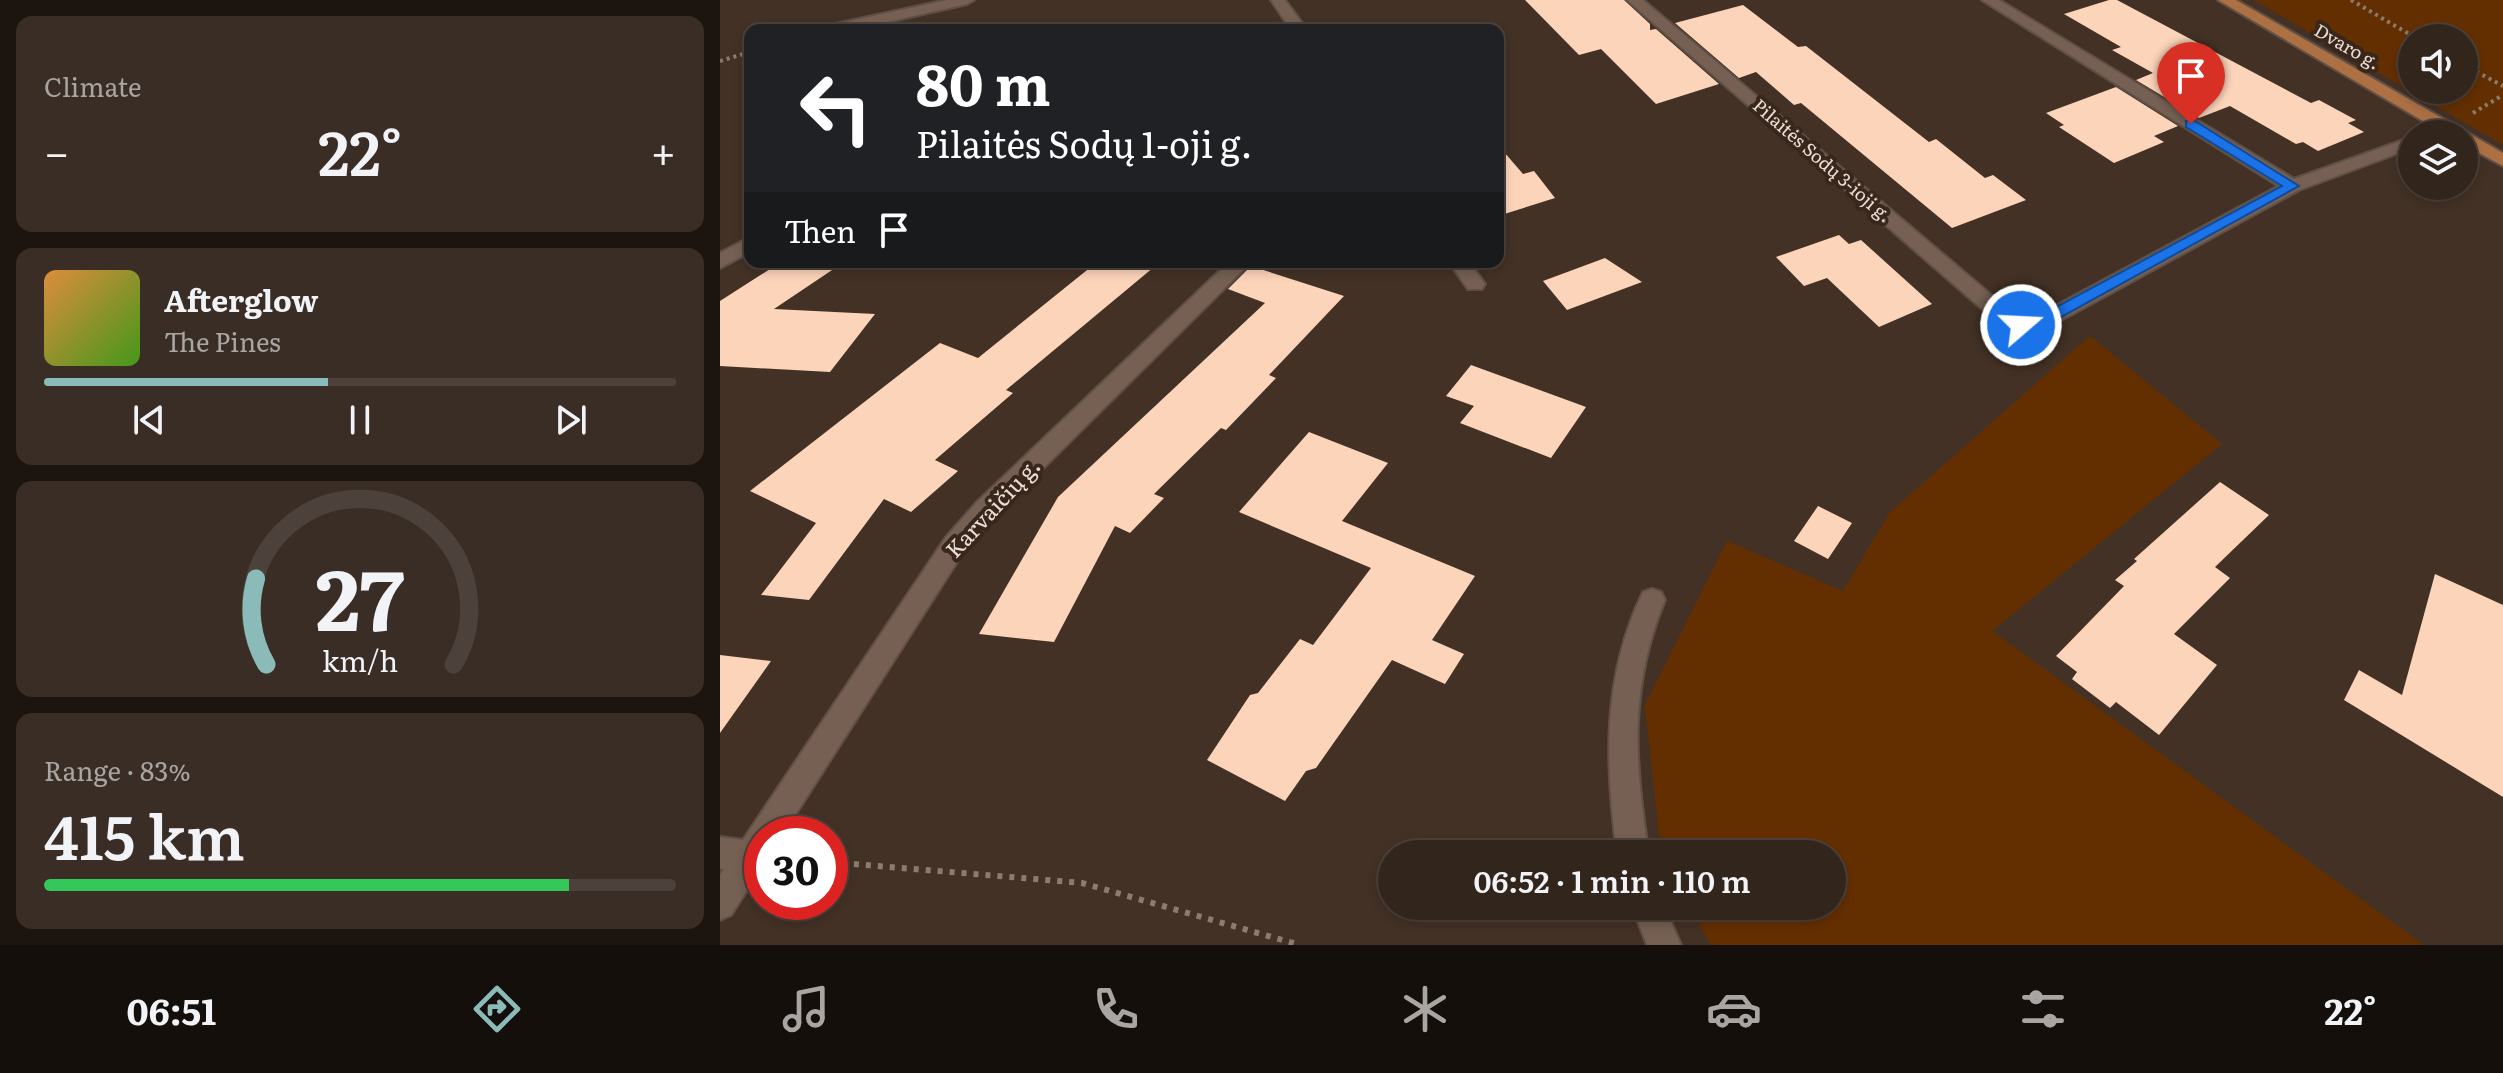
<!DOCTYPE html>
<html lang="en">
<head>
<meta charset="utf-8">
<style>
  :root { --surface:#32251c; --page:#3a2d25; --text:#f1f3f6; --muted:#a8a5a3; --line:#4d423b; --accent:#8bbbb9 }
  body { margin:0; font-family:Literata,serif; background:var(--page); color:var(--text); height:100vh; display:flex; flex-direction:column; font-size:30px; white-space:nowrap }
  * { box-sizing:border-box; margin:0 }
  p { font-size:26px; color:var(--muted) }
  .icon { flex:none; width:44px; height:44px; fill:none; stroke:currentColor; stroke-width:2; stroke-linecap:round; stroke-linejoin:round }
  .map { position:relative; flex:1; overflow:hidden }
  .drawer { display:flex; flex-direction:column; gap:16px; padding:16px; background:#1c140f; width:720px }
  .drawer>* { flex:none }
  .guide { position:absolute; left:24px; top:24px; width:760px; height:244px; border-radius:16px; box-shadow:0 4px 12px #0003,0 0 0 2px var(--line); background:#202124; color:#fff; overflow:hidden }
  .controls { position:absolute; left:1678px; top:24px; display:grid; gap:16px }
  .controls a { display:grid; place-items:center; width:80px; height:80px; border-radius:50%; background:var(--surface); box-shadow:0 4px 12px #0003,0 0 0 2px var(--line); font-size:40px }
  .speed { position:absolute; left:24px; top:816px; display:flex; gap:16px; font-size:40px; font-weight:700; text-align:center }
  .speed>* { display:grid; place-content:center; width:104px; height:104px; border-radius:50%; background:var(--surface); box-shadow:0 4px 12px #0003,0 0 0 2px var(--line); line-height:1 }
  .speed .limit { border:12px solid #d22; background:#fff; color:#111 }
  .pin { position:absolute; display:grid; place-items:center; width:68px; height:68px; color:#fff; margin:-82px -34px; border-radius:50% 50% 50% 0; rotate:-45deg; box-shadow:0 0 8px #0007 }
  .pin .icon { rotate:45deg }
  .me { position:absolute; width:88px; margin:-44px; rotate:71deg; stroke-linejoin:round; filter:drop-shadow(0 0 6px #0008) }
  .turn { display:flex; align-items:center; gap:28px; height:168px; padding:0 40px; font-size:36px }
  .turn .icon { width:104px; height:104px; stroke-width:2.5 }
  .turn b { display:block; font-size:56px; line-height:68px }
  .then { display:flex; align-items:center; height:76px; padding:0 40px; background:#0003; gap:16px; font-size:30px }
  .big { font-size:60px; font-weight:600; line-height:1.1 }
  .drawer .card { flex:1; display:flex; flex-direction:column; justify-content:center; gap:12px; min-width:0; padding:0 28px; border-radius:16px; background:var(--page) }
  .drawer .dial { align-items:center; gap:0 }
  .dial svg { height:208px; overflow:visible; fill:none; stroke:var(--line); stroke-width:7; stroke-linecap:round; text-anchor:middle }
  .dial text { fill:var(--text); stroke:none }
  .song { display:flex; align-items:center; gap:24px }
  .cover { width:96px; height:96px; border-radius:12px; background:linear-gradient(135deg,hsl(30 70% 55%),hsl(100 70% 35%)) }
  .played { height:8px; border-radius:4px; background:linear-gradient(90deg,var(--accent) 45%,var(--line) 45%) }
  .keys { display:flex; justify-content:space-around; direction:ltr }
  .heat { display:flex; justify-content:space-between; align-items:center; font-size:44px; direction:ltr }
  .charge { height:12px; border-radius:6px; background:linear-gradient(90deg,#34c759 83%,var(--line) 0) }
  .trip { position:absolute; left:658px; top:840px; width:468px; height:80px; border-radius:40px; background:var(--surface); box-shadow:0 4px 12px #0003,0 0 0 2px var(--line); font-weight:600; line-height:80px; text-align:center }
  .tab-bar { display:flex; height:128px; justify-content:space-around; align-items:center; background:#140f0b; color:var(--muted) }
  .tab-bar .icon { width:56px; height:56px }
  .tab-bar .on { color:var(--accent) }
  .tab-bar b { font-size:36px; color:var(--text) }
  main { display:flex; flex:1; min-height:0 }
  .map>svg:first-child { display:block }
  .green { fill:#642f00; fill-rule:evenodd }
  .building { fill:#fcd4ba }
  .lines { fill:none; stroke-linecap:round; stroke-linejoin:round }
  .minor-casing { stroke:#5f4f45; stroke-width:4 }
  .major-casing { stroke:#5f4f45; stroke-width:4 }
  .path-far1 { stroke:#8b7c72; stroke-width:4; stroke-dasharray:3 4; stroke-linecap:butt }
  .path { stroke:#8b7c72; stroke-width:6; stroke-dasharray:5 7; stroke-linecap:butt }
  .minor { fill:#756053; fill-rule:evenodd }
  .major { fill:#ac7043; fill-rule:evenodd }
  .route { fill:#1a73e8; stroke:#114b97; stroke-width:2 }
  .labels { text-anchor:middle; stroke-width:8; stroke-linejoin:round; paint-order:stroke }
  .far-street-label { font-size:18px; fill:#e9ddd5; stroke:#39271b }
  .street-label { font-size:22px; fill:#e9ddd5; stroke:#39271b }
</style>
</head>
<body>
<main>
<section class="drawer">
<div class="card"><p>Climate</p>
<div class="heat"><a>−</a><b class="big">22°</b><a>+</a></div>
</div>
<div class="card">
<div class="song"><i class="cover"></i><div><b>Afterglow</b><p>The Pines</p></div></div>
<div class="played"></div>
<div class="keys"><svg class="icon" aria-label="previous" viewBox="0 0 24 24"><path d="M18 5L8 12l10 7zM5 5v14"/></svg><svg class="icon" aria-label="pause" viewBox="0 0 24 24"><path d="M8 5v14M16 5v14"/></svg><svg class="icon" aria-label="next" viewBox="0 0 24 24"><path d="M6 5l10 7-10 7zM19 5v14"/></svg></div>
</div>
<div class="card dial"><svg viewBox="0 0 100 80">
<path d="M14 69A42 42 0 1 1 86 69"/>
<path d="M14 69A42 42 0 0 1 10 36" stroke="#8bbbb9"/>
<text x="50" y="56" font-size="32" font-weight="700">27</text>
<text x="50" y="72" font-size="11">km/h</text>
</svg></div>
<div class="card"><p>Range · 83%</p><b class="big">415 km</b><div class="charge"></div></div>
</section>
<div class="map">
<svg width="1783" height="945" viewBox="0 0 1783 945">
  <rect width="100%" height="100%" fill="#433125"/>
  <path class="green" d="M 1534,0 L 1783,0 L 1783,145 ZM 1692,38 L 1744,38 L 1744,90 L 1692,90 Z
    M 1370,336 L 1502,444 L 1272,631 L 1704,945 L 991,945 L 969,906 L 1112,906 L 1112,854 L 947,854 L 939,835 L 925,705 L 1007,541 L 1123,591 L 1170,512 Z"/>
  <path class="building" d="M 805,0 L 904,0 L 930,24 L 930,30 L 936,29 L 999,84 L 936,104 L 881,49 L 859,55 Z
    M 1389,0 L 1397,0 L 1591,103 L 1599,100 L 1636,120 L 1628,123 L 1644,132 L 1598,151 L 1583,142 L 1576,144 L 1510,106 L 1479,118 L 1416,80 L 1433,73 L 1392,50 L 1401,47 L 1344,14 Z
    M 1023,5 L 1078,47 L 1086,46 L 1209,142 L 1216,139 L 1265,178 L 1273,175 L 1306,200 L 1232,228 L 1081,103 L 1074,105 L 1036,72 L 1019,78 L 955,23 Z
    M 1396,87 L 1458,126 L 1434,136 L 1444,142 L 1394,163 L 1339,127 L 1344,125 L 1326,113 Z
    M 778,145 L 803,174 L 814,171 L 835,198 L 778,216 Z
    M 1119,235 L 1129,244 L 1141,240 L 1212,304 L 1159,327 L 1107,278 L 1084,286 L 1056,257 Z
    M 885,258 L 922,282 L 847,310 L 823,281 Z
    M 61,262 L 124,262 L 54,309 L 155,314 L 110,372 L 0,366 L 0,301 Z
    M 377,262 L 440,262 L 286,390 L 293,393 L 215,460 L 238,471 L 191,512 L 164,499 L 89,600 L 41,595 L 96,523 L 30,491 L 220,343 L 258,358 Z
    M 531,266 L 624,296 L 549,375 L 556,378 L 506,430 L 501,428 L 434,494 L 444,498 L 410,533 L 395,526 L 334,642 L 259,634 L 338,497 L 545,303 L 508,289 Z
    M 751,365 L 866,407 L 831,458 L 740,423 L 754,406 L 726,396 Z
    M 589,432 L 668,463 L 622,521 L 755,576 L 712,640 L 744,654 L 725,684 L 672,660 L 596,768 L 586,771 L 565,801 L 487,760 L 530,695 L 538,693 L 580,639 L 593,645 L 651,568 L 519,512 Z
    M 1500,482 L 1549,515 L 1495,567 L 1510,578 L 1454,634 L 1497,665 L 1439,735 L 1396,702 L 1390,708 L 1352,679 L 1357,672 L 1336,656 L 1404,586 L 1395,580 L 1417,561 L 1414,559 Z
    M 1098,506 L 1132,523 L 1108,559 L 1074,541 Z
    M 1715,574 L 1783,605 L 1783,797 L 1624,700 L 1639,670 L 1682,695 Z
    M 0,655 L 51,661 L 0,733 Z"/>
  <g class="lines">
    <g class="minor-casing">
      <path id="minor" d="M 227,0 L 254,0 L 247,4 L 132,30 L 103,30 L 111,25 Z
        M 551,0 L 565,0 L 587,30 L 571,30 Z
        M 907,0 L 923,0 L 1296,316 L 1315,317 L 1559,186 L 1262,0 L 1279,0 L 1574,179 L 1692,137 L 1692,148 L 1579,190 L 1325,329 L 1284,328 Z
        M 30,237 L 30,252 L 0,268 L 0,253 Z
        M 509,262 L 531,262 L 275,516 L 244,551 L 63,834 L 42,834 L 42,867 L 11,915 L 0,920 L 0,875 L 4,869 L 0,869 L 0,837 L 23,840 L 226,537 L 257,502 Z
        M 729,262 L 749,262 L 765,284 L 762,289 L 748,289 Z
        M 932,589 L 941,592 L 945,600 C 909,687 914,763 929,854 L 897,854 C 885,763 882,677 923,592 Z
        M 912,906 L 944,906 L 961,945 L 927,945 Z"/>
    </g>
    <g class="major-casing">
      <path id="major" d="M 1498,0 L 1516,0 L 1783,153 L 1783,166 L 1744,145 L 1744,134 L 1725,134 Z"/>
    </g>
    <path class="path-far1" d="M 1631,0 L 1696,38
      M 0,61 L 30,52
      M 1744,65 L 1783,86
      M 1753,113 L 1783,95"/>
    <path class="path" d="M 110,862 L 362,883 L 580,945"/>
    <use href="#minor" class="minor"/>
    <use href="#major" class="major"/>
  </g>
  <path class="route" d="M 1466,121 L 1475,121 L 1579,186 L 1323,327 L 1296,329 L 1296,322 L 1314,319 L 1562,186 L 1466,127 Z"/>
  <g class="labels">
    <g class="far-street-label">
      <text transform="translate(1627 47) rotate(30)" y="6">Dvaro g.</text>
      <text transform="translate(1102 161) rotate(41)" y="6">Pilaitės Sodų 3-ioji g.</text>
    </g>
    <g class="street-label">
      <text transform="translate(273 508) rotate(-47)" y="8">Karvaičių g.</text>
    </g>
  </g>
</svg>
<div class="controls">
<a><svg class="icon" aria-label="sound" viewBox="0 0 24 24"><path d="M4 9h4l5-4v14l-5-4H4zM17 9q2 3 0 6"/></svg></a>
<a><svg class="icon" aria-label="layers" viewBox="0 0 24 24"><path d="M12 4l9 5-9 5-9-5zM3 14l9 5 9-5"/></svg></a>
</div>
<div class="speed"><div class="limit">30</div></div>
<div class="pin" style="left:1471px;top:124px;background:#d93025"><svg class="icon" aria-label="arrive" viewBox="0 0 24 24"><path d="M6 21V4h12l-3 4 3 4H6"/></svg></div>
<svg class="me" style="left:1301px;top:325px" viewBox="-20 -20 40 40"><circle r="17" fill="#1a73e8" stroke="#fff" stroke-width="3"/><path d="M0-11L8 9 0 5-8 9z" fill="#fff"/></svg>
<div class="trip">06:52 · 1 min · 110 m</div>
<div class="guide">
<div class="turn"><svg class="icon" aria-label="left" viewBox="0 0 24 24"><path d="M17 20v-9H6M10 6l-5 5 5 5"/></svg><div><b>80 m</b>Pilaitės Sodų 1-oji g.</div></div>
<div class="then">Then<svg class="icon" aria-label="arrive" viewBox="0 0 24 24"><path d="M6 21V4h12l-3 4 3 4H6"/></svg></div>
</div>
</div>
</main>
<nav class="tab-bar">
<b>06:51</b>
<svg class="icon on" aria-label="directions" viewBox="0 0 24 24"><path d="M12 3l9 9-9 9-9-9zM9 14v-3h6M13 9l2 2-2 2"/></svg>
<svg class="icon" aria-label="music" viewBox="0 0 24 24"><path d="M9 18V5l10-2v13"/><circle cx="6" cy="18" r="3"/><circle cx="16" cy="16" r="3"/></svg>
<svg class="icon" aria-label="phone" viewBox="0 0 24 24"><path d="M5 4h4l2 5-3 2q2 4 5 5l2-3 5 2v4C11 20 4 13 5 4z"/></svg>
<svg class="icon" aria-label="climate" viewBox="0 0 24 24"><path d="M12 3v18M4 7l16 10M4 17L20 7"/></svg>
<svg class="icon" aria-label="car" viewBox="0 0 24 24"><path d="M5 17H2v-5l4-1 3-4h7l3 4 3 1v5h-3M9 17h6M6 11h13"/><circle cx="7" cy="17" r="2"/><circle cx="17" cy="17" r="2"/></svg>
<svg class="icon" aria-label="filters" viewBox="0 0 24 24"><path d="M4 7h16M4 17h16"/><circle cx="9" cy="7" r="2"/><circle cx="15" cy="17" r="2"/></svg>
<b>22°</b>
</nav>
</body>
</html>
